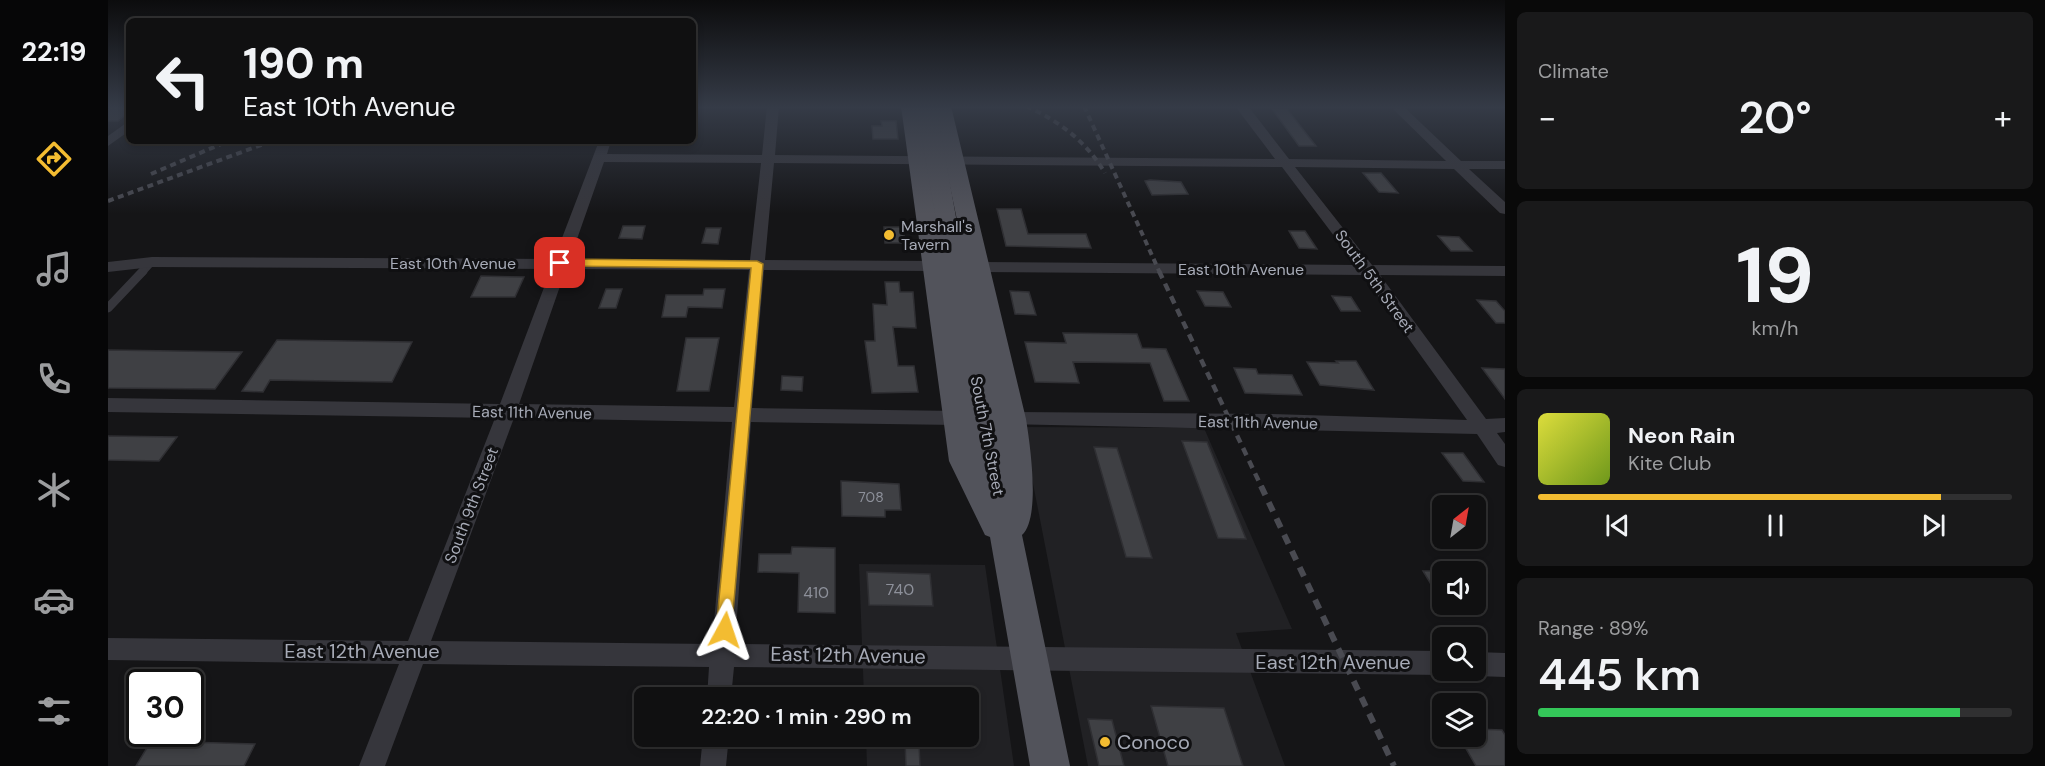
<!DOCTYPE html>
<html lang="en">
<head>
<meta charset="utf-8">
<style>
  :root { --surface:#101011; --page:#19191a; --text:#f1f3f6; --muted:#9c9d9f; --line:#303031; --accent:#f3bc31 }
  body { margin:0; font-family:"DM Sans",sans-serif; background:var(--page); color:var(--text); height:100vh; display:flex; flex-direction:column; font-size:22px; white-space:nowrap }
  * { box-sizing:border-box; margin:0 }
  p { font-size:20px; color:var(--muted) }
  .icon { flex:none; width:33px; height:33px; fill:none; stroke:currentColor; stroke-width:2; stroke-linecap:round; stroke-linejoin:round }
  .map { position:relative; flex:1; overflow:hidden }
  .details { display:flex; flex-direction:column; gap:12px; padding:12px; background:#090909; width:540px }
  .details>* { flex:none }
  .banner { position:absolute; left:18px; top:18px; width:570px; height:126px; border-radius:9px; box-shadow:0 3px 9px #0003,0 0 0 2px var(--line); background:#101011; color:var(--text); overflow:hidden }
  .needle { width:39px; rotate:31deg }
  .buttons { position:absolute; left:1324px; top:495px; display:grid; gap:12px }
  .buttons a { display:grid; place-items:center; width:54px; height:54px; border-radius:9px; background:var(--surface); box-shadow:0 3px 9px #0003,0 0 0 2px var(--line); font-size:30px }
  .speed { position:absolute; left:18px; top:669px; display:flex; gap:12px; font-size:30px; font-weight:700; text-align:center }
  .speed>* { display:grid; place-content:center; width:78px; height:78px; border-radius:50%; background:var(--surface); box-shadow:0 3px 9px #0003,0 0 0 2px var(--line); line-height:1 }
  .speed .limit { border:3px solid #111; border-radius:9px; background:#fff; color:#111 }
  .pin { position:absolute; display:grid; place-items:center; width:51px; height:51px; color:#fff; margin:-26px; border-radius:12px; box-shadow:0 3px 9px #0006 }
  .me { position:absolute; width:66px; margin:-33px; rotate:5deg; stroke-linejoin:round; filter:drop-shadow(0 0 4px #0008) }
  .turn { display:flex; align-items:center; gap:21px; height:126px; padding:0 18px; font-size:27px }
  .turn .icon { width:78px; height:78px; stroke-width:2.5 }
  .turn b { display:block; font-size:42px; line-height:51px }
  .big { font-size:45px; font-weight:600; line-height:1.1 }
  .details .card { flex:1; display:flex; flex-direction:column; justify-content:center; gap:9px; min-width:0; padding:0 21px; border-radius:9px; background:var(--page) }
  .details .dial { align-items:center; gap:0 }
  .dial b { font-size:78px; line-height:1 }
  .song { display:flex; align-items:center; gap:18px }
  .cover { width:72px; height:72px; border-radius:9px; background:linear-gradient(135deg,hsl(60 70% 55%),hsl(80 70% 35%)) }
  .played { height:6px; border-radius:3px; background:linear-gradient(90deg,var(--accent) 85%,var(--line) 85%) }
  .keys { display:flex; justify-content:space-around; direction:ltr }
  .heat { display:flex; justify-content:space-between; align-items:center; font-size:33px; direction:ltr }
  .charge { height:9px; border-radius:4px; background:linear-gradient(90deg,#34c759 89%,var(--line) 0) }
  .trip { position:absolute; left:526px; top:687px; width:345px; height:60px; border-radius:9px; background:var(--surface); box-shadow:0 3px 9px #0003,0 0 0 2px var(--line); font-weight:600; line-height:60px; text-align:center }
  main { display:flex; flex:1; min-height:0 }
  .menu { display:flex; flex-direction:column; width:108px; justify-content:space-around; align-items:center; background:#060607; color:var(--muted) }
  .menu .icon { width:42px; height:42px }
  .menu .current { color:var(--accent) }
  .menu b { font-size:27px; color:var(--text) }
  .map>svg:first-child { display:block }
  .built { fill:#212124 }
  .building { fill:#3f4044; stroke:#2f2f33; stroke-width:1.5 }
  .lines { fill:none; stroke-linecap:round; stroke-linejoin:round }
  .service-far1 { stroke:#36363c; stroke-width:7 }
  .service { stroke:#36363c; stroke-width:9 }
  .minor { fill:#36363c; fill-rule:evenodd }
  .primary { fill:#52535b; fill-rule:evenodd }
  .rail-far2 { stroke:#494a51; stroke-width:4; stroke-dasharray:6 4.5; stroke-linecap:butt }
  .rail-far1 { stroke:#494a51; stroke-width:4.5; stroke-dasharray:8 6; stroke-linecap:butt }
  .rail { stroke:#494a51; stroke-width:6; stroke-dasharray:10 8; stroke-linecap:butt }
  .primary-bridge { stroke:#52535b; stroke-width:20 }
  .route { fill:#f3bc31; stroke:#9e7a20; stroke-width:1.5 }
  .poi-dot { fill:#f3bc31; stroke:#101012; stroke-width:2 }
  .labels { text-anchor:middle; stroke-width:6; stroke-linejoin:round; paint-order:stroke }
  .number-label { font-size:14px; fill:#8d909a }
  .poi-label { font-size:16px; fill:#a7abb7; stroke:#101012; text-anchor:start }
  .street-label { font-size:16px; fill:#a7abb7; stroke:#101012 }
  .near-number-label { font-size:16px; fill:#8d909a }
  .near-street-label { font-size:20px; fill:#a7abb7; stroke:#101012 }
  .near-poi-label { font-size:20px; fill:#a7abb7; stroke:#101012; text-anchor:start }
</style>
</head>
<body>
<main>
<nav class="menu">
<b>22:19</b>
<svg class="icon current" aria-label="directions" viewBox="0 0 24 24"><path d="M12 3l9 9-9 9-9-9zM9 14v-3h6M13 9l2 2-2 2"/></svg>
<svg class="icon" aria-label="music" viewBox="0 0 24 24"><path d="M9 18V5l10-2v13"/><circle cx="6" cy="18" r="3"/><circle cx="16" cy="16" r="3"/></svg>
<svg class="icon" aria-label="phone" viewBox="0 0 24 24"><path d="M5 4h4l2 5-3 2q2 4 5 5l2-3 5 2v4C11 20 4 13 5 4z"/></svg>
<svg class="icon" aria-label="climate" viewBox="0 0 24 24"><path d="M12 3v18M4 7l16 10M4 17L20 7"/></svg>
<svg class="icon" aria-label="car" viewBox="0 0 24 24"><path d="M5 17H2v-5l4-1 3-4h7l3 4 3 1v5h-3M9 17h6M6 11h13"/><circle cx="7" cy="17" r="2"/><circle cx="17" cy="17" r="2"/></svg>
<svg class="icon" aria-label="filters" viewBox="0 0 24 24"><path d="M4 7h16M4 17h16"/><circle cx="9" cy="7" r="2"/><circle cx="15" cy="17" r="2"/></svg>
</nav>
<div class="map">
<svg width="1397" height="766" viewBox="0 0 1397 766">
  <rect width="100%" height="100%" fill="#151517"/>
  <path class="built" d="M 914,427 L 1096,428 L 1184,629 L 1128,633 L 1177,766 L 980,766 Z
    M 751,564 L 877,565 L 906,766 L 759,766 L 758,737 L 861,736 L 861,698 L 756,697 Z"/>
  <path class="building" d="M 0,106 L 21,106 L 21,112 L 10,121 L 0,121 Z
    M 1164,109 L 1179,109 L 1208,146 L 1191,146 Z
    M 773,121 L 788,121 L 790,139 L 765,139 L 764,126 L 774,126 Z
    M 1255,173 L 1273,173 L 1290,193 L 1271,192 Z
    M 1042,180 L 1073,182 L 1080,194 L 1044,195 L 1037,181 Z
    M 889,209 L 913,209 L 920,234 L 978,234 L 983,248 L 898,246 Z
    M 515,226 L 537,226 L 534,239 L 511,238 Z
    M 776,227 L 795,227 L 797,243 L 777,243 Z
    M 598,228 L 613,228 L 610,244 L 594,243 Z
    M 1181,231 L 1197,231 L 1209,249 L 1191,248 Z
    M 1330,236 L 1351,237 L 1364,251 L 1343,251 Z
    M 373,276 L 416,277 L 407,297 L 363,297 Z
    M 777,282 L 791,282 L 792,292 L 805,292 L 808,328 L 785,327 L 790,366 L 806,366 L 810,392 L 764,393 L 757,341 L 767,341 L 765,304 L 779,305 Z
    M 498,289 L 514,289 L 508,308 L 491,308 Z
    M 596,289 L 617,289 L 614,308 L 580,307 L 578,317 L 554,317 L 558,295 L 595,295 Z
    M 902,291 L 921,292 L 928,315 L 907,314 Z
    M 1089,291 L 1115,292 L 1123,307 L 1097,306 Z
    M 1224,296 L 1243,297 L 1252,311 L 1233,311 Z
    M 1369,300 L 1388,301 L 1397,311 L 1397,323 L 1388,323 Z
    M 955,333 L 1029,334 L 1034,348 L 1058,349 L 1081,401 L 1056,401 L 1042,363 L 965,362 L 971,383 L 927,382 L 917,342 L 958,343 Z
    M 578,338 L 611,338 L 601,391 L 569,391 Z
    M 169,340 L 304,342 L 284,382 L 162,380 L 155,392 L 134,391 Z
    M 0,350 L 134,352 L 107,389 L 0,388 Z
    M 1228,361 L 1248,361 L 1266,390 L 1212,385 L 1199,362 L 1230,363 Z
    M 1126,368 L 1148,369 L 1150,374 L 1184,375 L 1194,395 L 1137,393 Z
    M 1374,368 L 1397,369 L 1397,399 Z
    M 674,376 L 695,377 L 694,391 L 673,390 Z
    M 0,436 L 69,437 L 51,461 L 0,460 Z
    M 1074,441 L 1099,442 L 1138,539 L 1110,538 Z
    M 986,447 L 1009,448 L 1044,558 L 1018,557 Z
    M 1334,453 L 1355,453 L 1376,482 L 1355,481 Z
    M 733,481 L 791,484 L 793,510 L 777,510 L 777,517 L 734,516 Z
    M 684,547 L 727,548 L 727,613 L 690,612 L 691,573 L 650,572 L 651,554 L 683,554 Z
    M 1315,571 L 1335,571 L 1335,604 Z
    M 759,572 L 822,574 L 825,606 L 761,605 Z
    M 1043,706 L 1116,708 L 1135,766 L 1060,766 Z
    M 980,719 L 1004,720 L 1016,766 L 991,766 Z
    M 1368,729 L 1394,730 L 1397,735 L 1397,766 L 1368,766 L 1357,747 L 1366,747 L 1361,736 L 1368,736 Z
    M 43,741 L 147,744 L 136,766 L 28,766 Z
    M 797,742 L 811,743 L 812,766 L 798,766 Z"/>
  <g class="lines">
    <path class="service-far1" d="M 34,273 L 44,262"/>
    <path class="service" d="M 0,308 L 35,271"/>
    <path class="minor" d="M 659,106 L 671,106 L 667,155 L 1167,159 L 1127,106 L 1140,106 L 1181,159 L 1338,161 L 1282,106 L 1295,106 L 1353,161 L 1397,161 L 1397,169 L 1361,169 L 1397,202 L 1397,214 L 1392,213 L 1346,169 L 1187,167 L 1264,265 L 1397,266 L 1397,276 L 1272,275 L 1378,419 L 1397,418 L 1397,432 L 1389,433 L 1397,444 L 1397,467 L 1390,465 L 1369,434 L 897,424 L 895,419 L 897,414 L 904,412 L 1164,414 L 1359,420 L 1255,275 L 870,272 L 862,267 L 870,262 L 1248,265 L 1174,167 L 666,163 L 657,260 L 826,261 L 834,266 L 826,271 L 656,270 L 644,408 L 849,411 L 856,413 L 858,418 L 856,423 L 849,425 L 643,422 L 627,644 L 1335,651 L 1335,670 L 1344,671 L 1335,675 L 626,667 L 623,698 L 599,698 L 601,667 L 315,664 L 277,766 L 251,766 L 291,664 L 0,660 L 0,638 L 300,641 L 387,418 L 0,412 L 0,398 L 392,404 L 443,269 L 44,267 L 0,272 L 0,262 L 44,257 L 446,259 L 491,141 L 503,141 L 499,154 L 654,155 ZM 496,162 L 653,163 L 642,260 L 462,259 ZM 458,269 L 641,270 L 626,407 L 411,404 ZM 406,418 L 624,422 L 604,644 L 323,641 Z
      M 21,121 L 21,131 L 0,146 L 0,136 Z
      M 1368,652 L 1397,653 L 1397,677 L 1368,676 L 1359,672 L 1368,670 Z
      M 595,736 L 621,736 L 618,766 L 592,766 Z"/>
    <path class="primary" d="M 793,106 L 811,106 L 832,232 L 841,228 L 849,230 L 852,234 L 825,106 L 843,106 L 918,419 C 922,444 933,518 914,535 L 962,766 L 922,766 L 882,537 L 877,535 L 841,461 Z"/>
    <path class="rail-far2" d="M 918,106 C 951,121 978,141 997,173
      M 976,106 L 1052,273
      M 43,174 L 120,141
      M 0,201 L 164,141"/>
    <path class="rail-far1" d="M 1051,271 L 1154,488"/>
    <path class="rail" d="M 1153,486 L 1286,766"/>
    <path class="primary-bridge" d="M 818,106 L 841,235"/>
  </g>
  <linearGradient id="sky" x2="0" y2="1"><stop stop-color="#0c0c0d"/><stop offset="0.5" stop-color="#353b47"/><stop offset="1" stop-color="#353b47" stop-opacity="0"/></linearGradient>
  <rect width="1397" height="214" fill="url(#sky)"/>
  <path class="route" d="M 452,259 L 649,261 L 655,264 L 623,636 L 617,638 L 611,636 L 608,630 L 643,268 L 448,266 L 446,263 Z"/>
  <g class="poi-dot">
    <circle cx="781" cy="235" r="6"/>
    <circle cx="997" cy="742" r="6"/>
  </g>
  <g class="labels">
    <g class="number-label">
      <text x="763" y="502">708</text>
    </g>
    <g class="poi-label">
      <text x="793" y="232">Marshall's<tspan x="793" dy="18">Tavern</tspan></text>
    </g>
    <g class="street-label">
      <text x="345" y="269">East 10th Avenue</text>
      <text x="1133" y="275">East 10th Avenue</text>
      <text transform="translate(1267 281) rotate(54)" y="6">South 5th Street</text>
      <text transform="translate(424 412) rotate(1)" y="6">East 11th Avenue</text>
      <text transform="translate(1150 422) rotate(1)" y="6">East 11th Avenue</text>
      <text transform="translate(880 436) rotate(79)" y="6">South 7th Street</text>
      <text transform="translate(363 505) rotate(-69)" y="6">South 9th Street</text>
    </g>
    <g class="near-number-label">
      <text x="792" y="595">740</text>
      <text x="708" y="598">410</text>
    </g>
    <g class="near-street-label">
      <text x="254" y="658">East 12th Avenue</text>
      <text transform="translate(740 655) rotate(1)" y="7">East 12th Avenue</text>
      <text x="1225" y="669">East 12th Avenue</text>
    </g>
    <g class="near-poi-label">
      <text x="1009" y="749">Conoco</text>
    </g>
  </g>
</svg>
<div class="buttons">
<a><svg class="needle" viewBox="-14 -14 28 28"><path d="M0-13l5 13h-10z" fill="#e53935"/><path d="M0 13l5-13h-10z" fill="#9c9d9f"/></svg></a>
<a><svg class="icon" aria-label="sound" viewBox="0 0 24 24"><path d="M4 9h4l5-4v14l-5-4H4zM17 9q2 3 0 6"/></svg></a>
<a><svg class="icon" aria-label="search" viewBox="0 0 24 24"><circle cx="10" cy="10" r="6"/><path d="M15 15l6 6"/></svg></a>
<a><svg class="icon" aria-label="layers" viewBox="0 0 24 24"><path d="M12 4l9 5-9 5-9-5zM3 14l9 5 9-5"/></svg></a>
</div>
<div class="speed"><div class="limit">30</div></div>
<div class="pin" style="left:452px;top:263px;background:#d93025"><svg class="icon" aria-label="arrive" viewBox="0 0 24 24"><path d="M6 21V4h12l-3 4 3 4H6"/></svg></div>
<svg class="me" style="left:617px;top:630px" viewBox="-20 -20 40 40"><path d="M0-17L14 15 0 8-14 15z" fill="#f3bc31" stroke="#fff" stroke-width="4"/></svg>
<div class="trip">22:20 · 1 min · 290 m</div>
<div class="banner">
<div class="turn"><svg class="icon" aria-label="left" viewBox="0 0 24 24"><path d="M17 20v-9H6M10 6l-5 5 5 5"/></svg><div><b>190 m</b>East 10th Avenue</div></div>
</div>
</div>
<section class="details">
<div class="card"><p>Climate</p>
<div class="heat"><a>−</a><b class="big">20°</b><a>+</a></div>
</div>
<div class="card dial"><b>19</b><p>km/h</p></div>
<div class="card">
<div class="song"><i class="cover"></i><div><b>Neon Rain</b><p>Kite Club</p></div></div>
<div class="played"></div>
<div class="keys"><svg class="icon" aria-label="previous" viewBox="0 0 24 24"><path d="M18 5L8 12l10 7zM5 5v14"/></svg><svg class="icon" aria-label="pause" viewBox="0 0 24 24"><path d="M8 5v14M16 5v14"/></svg><svg class="icon" aria-label="next" viewBox="0 0 24 24"><path d="M6 5l10 7-10 7zM19 5v14"/></svg></div>
</div>
<div class="card"><p>Range · 89%</p><b class="big">445 km</b><div class="charge"></div></div>
</section>
</main>
</body>
</html>
